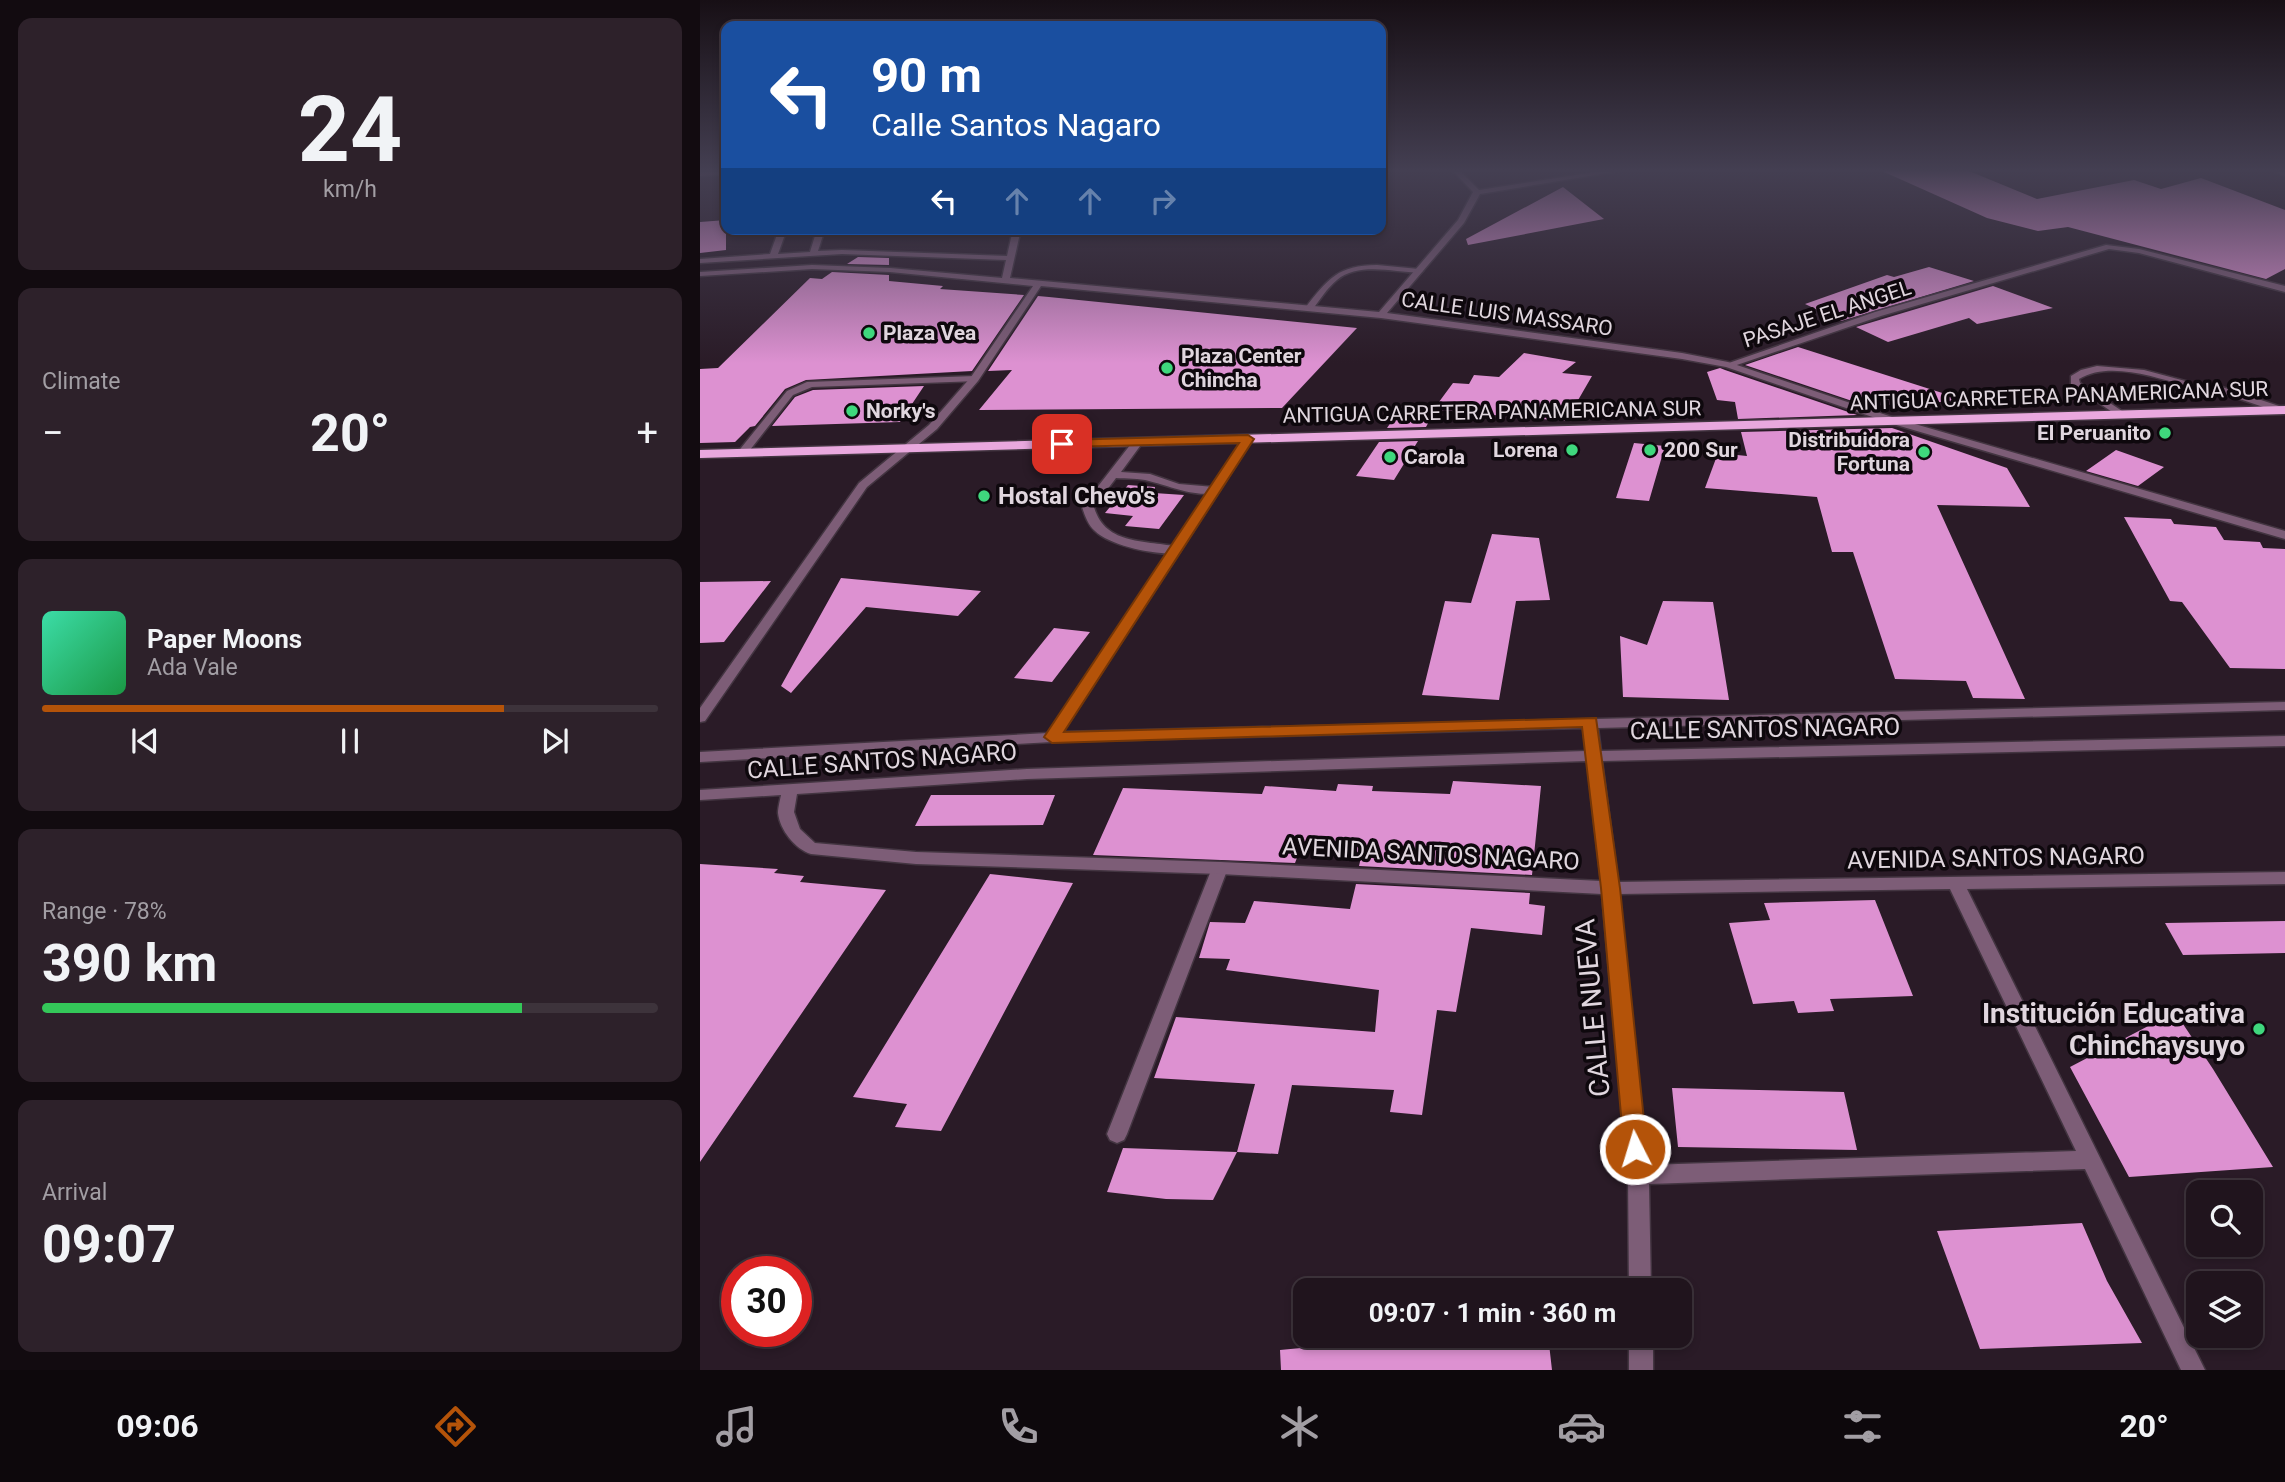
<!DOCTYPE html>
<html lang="en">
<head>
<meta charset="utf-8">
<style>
  :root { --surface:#20141d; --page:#2d212a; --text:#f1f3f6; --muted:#a29ea4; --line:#3d333b; --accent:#b45309 }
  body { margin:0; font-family:Roboto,sans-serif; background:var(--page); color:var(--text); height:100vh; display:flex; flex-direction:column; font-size:26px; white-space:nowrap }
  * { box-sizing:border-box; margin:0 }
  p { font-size:23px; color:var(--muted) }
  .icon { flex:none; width:38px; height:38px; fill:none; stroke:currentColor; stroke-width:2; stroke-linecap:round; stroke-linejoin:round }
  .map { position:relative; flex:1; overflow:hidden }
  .side { display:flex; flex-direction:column; gap:18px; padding:18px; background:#120b10; width:700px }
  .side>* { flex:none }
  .banner { position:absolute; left:21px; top:21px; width:665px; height:214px; border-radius:14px; box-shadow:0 4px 10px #0003,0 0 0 2px var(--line); background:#1a4fa0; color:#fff; overflow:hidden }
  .buttons { position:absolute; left:1486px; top:1180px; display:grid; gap:14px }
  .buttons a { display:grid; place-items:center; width:77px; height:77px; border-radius:14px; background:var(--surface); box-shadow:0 4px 10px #0003,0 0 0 2px var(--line); font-size:35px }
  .speed { position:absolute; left:21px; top:1256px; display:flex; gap:14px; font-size:35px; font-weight:700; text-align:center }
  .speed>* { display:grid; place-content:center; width:91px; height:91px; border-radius:50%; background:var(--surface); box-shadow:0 4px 10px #0003,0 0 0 2px var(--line); line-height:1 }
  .speed .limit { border:10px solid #d22; background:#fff; color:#111 }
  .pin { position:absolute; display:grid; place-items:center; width:60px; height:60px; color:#fff; margin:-30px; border-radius:14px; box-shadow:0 4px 10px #0006 }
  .me { position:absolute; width:77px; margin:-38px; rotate:355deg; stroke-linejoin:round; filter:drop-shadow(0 0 5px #0008) }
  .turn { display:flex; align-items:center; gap:24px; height:147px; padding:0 35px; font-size:32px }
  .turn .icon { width:91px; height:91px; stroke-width:2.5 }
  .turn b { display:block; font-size:49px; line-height:60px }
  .lanes { display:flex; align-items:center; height:66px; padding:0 35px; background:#0003; justify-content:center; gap:35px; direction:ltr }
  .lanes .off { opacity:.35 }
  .big { font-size:52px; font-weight:700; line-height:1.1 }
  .side .widget { flex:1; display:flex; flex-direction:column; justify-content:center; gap:10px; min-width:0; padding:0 24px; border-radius:14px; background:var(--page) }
  .side .dial { align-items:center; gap:0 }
  .dial b { font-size:91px; line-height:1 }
  .song { display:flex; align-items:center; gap:21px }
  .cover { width:84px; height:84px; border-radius:10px; background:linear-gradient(135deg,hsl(160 70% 55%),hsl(140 70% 35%)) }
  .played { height:7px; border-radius:4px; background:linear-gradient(90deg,var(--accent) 75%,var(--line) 75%) }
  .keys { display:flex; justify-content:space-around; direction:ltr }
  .heat { display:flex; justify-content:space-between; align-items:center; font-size:38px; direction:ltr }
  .charge { height:10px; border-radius:5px; background:linear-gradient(90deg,#34c759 78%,var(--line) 0) }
  .trip { position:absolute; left:593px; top:1278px; width:399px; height:70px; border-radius:14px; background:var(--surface); box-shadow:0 4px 10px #0003,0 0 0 2px var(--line); font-weight:700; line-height:70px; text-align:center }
  .dock { display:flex; height:112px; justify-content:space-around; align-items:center; background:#0d080c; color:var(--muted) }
  .dock .icon { width:49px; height:49px }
  .dock .current { color:var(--accent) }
  .dock b { font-size:32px; color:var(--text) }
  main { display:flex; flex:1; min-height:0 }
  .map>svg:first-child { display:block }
  .building { fill:#dd91d1 }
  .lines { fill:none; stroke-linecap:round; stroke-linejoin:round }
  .service-casing { stroke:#433541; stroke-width:3 }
  .minor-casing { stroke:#433541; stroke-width:3 }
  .trunk-casing { stroke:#433541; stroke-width:3 }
  .service { fill:#7d5d77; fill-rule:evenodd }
  .minor { fill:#7d5d77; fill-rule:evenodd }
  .trunk { fill:#e9a8de; fill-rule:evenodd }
  .route { fill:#b45309; stroke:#753606; stroke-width:2 }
  .poi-dot { fill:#3fd77d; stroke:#0e080d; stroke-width:2.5 }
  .labels { text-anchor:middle; stroke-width:7; stroke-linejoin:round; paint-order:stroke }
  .far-street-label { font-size:21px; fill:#e0d6de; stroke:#0e080d }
  .far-poi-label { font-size:21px; font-weight:bold; fill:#e0d6de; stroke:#0e080d; text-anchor:start }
  .poi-label { font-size:24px; font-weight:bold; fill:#e0d6de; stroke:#0e080d; text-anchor:start }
  .street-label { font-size:24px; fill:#e0d6de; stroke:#0e080d }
  .near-street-label { font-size:28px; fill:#e0d6de; stroke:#0e080d }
  .near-poi-label { font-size:28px; font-weight:bold; fill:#e0d6de; stroke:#0e080d; text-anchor:end }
</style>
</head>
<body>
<main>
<section class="side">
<div class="widget dial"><b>24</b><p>km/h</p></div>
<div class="widget"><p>Climate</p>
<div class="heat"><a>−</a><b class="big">20°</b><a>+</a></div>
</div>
<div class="widget">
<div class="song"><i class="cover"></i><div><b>Paper Moons</b><p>Ada Vale</p></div></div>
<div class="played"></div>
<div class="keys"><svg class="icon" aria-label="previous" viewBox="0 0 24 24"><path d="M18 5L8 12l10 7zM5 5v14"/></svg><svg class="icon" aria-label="pause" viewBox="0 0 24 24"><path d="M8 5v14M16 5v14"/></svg><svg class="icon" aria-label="next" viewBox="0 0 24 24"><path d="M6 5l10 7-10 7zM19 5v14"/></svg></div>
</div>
<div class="widget"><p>Range · 78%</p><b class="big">390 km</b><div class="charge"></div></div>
<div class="widget"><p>Arrival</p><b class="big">09:07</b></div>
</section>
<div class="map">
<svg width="1585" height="1370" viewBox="0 0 1585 1370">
  <rect width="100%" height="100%" fill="#2a1b27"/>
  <path class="building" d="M 1182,171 L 1269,171 L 1337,199 L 1434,180 L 1461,189 L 1501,178 L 1585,210 L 1585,269 L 1566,279 L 1368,227 L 1338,231 L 1287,218 Z
    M 863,187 L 904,219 L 768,245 L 766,239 Z
    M 26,220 L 26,250 L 0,253 L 0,222 Z
    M 158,257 L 189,258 L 189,265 L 147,264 Z
    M 1229,267 L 1274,281 L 1141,321 L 1105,304 L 1187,275 L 1194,277 Z
    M 132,272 L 189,275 L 189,281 L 243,286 L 240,289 L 324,295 L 272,371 L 106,380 L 85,389 L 55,426 L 50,427 L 35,442 L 0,443 L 0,369 L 18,368 L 110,278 L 122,279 Z
    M 1293,286 L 1353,308 L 1277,324 L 1269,318 L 1188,342 L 1156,327 Z
    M 338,296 L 349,297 L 657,328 L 582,408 L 279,410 L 312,370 L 288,371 Z
    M 1098,347 L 1258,398 L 1257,401 L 1167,406 L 1045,365 Z
    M 824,353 L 876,362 L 862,373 L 892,376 L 866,421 L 735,410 L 726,427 L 687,428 L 702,406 L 733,410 L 753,383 L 769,384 L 774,375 L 799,377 Z
    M 1020,368 L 1025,370 L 1157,415 L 1038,419 L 1035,402 L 1017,400 L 1007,372 Z
    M 224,386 L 200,422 L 72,426 L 95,397 L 113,390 Z
    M 1192,428 L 1307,468 L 1330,507 L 1237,505 L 1325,699 L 1273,698 L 1266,681 L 1195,679 L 1153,552 L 1132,552 L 1117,497 L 1005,488 L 1018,453 L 1047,456 L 1041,432 Z
    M 718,441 L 694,480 L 656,476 L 679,442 Z
    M 934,443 L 965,446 L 949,501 L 916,498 Z
    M 1416,450 L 1464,467 L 1438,486 L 1386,471 Z
    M 428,485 L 455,487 L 454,493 L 484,495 L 459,529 L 425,526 L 433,516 L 405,513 Z
    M 1424,517 L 1471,519 L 1474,524 L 1516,527 L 1524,540 L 1560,542 L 1563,548 L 1585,549 L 1585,669 L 1530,668 L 1482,602 L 1470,601 Z
    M 792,534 L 839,538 L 850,600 L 816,601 L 799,700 L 722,695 L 745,601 L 771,603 Z
    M 141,578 L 281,591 L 258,616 L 166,607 L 91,693 L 81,686 Z
    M 71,581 L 24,642 L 0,643 L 0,582 Z
    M 963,601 L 1013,602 L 1029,700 L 923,697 L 920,636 L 947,645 Z
    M 354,628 L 390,632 L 352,682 L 314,678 Z
    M 753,781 L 841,786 L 832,875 L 659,866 L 662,853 L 600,850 L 595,863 L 393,855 L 423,788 L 562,794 L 565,786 L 636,791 L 638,784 L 673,786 L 672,791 L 750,794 Z
    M 231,795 L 355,795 L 343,825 L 215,826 Z
    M 0,864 L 78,869 L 74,873 L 104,876 L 100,882 L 186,890 L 0,1162 Z
    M 290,874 L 373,883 L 241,1131 L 195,1127 L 207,1104 L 153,1097 Z
    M 656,884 L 830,893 L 829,904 L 845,906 L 842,935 L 771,928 L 756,1012 L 737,1010 L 722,1115 L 690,1112 L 694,1090 L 592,1085 L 578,1154 L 537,1152 L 555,1084 L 454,1078 L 476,1017 L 675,1032 L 679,990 L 526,970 L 530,959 L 499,958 L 510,922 L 545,923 L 554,901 L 650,909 Z
    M 1175,900 L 1213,996 L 1130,999 L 1134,1011 L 1098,1013 L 1094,1001 L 1053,1004 L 1029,923 L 1070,920 L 1064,903 Z
    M 1585,921 L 1585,953 L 1483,955 L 1465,923 Z
    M 1475,1012 L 1513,1069 L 1573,1167 L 1429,1177 L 1370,1067 Z
    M 972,1088 L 1144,1092 L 1157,1150 L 978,1147 Z
    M 423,1148 L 537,1152 L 513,1200 L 466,1199 L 407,1192 Z
    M 1382,1223 L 1407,1281 L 1442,1343 L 1280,1349 L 1237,1231 Z
    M 737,1335 L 848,1335 L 852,1370 L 581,1370 L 580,1350 Z"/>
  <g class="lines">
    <g class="service-casing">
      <path id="service" d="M 1575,171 L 1585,172 L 1585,176 L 1576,172 Z
        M 1406,245 L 1439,249 L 1585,286 L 1585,292 L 1439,253 L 1409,249 L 1181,316 L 1031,367 L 1023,365 L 1175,312 Z
        M 677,265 L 719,269 L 723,271 L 719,273 C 694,272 658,262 637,280 C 627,288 620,300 612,310 L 605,308 C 628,279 638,265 677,265 Z
        M 1397,366 L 1444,370 L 1489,382 L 1484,385 C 1453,377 1409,361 1379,379 L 1380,383 L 1422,411 L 1422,415 L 1418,416 L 1371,384 L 1371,376 L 1381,370 Z
        M 275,376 L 278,377 L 278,381 L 112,387 L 93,395 L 46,455 L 42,456 L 37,453 L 87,391 L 107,382 Z
        M 1516,387 L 1522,387 L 1585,408 L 1585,412 L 1578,412 L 1516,391 Z
        M 438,439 L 443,442 L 421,472 L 450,474 L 479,484 L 514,487 L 520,490 C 503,501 467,485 449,481 C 439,478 427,479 416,478 L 394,507 C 405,546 447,540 479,547 L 481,550 L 479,553 C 459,556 410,546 395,531 C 388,525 385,516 382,507 L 434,440 Z
        M 520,862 L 526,864 L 528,868 L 427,1134 L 424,1140 L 417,1143 L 410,1140 L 407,1134 L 512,868 L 514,864 Z"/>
    </g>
    <g class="minor-casing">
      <path id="minor" d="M 26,171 L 26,174 L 0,176 L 0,172 Z
        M 753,171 L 760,171 L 779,190 L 901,171 L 919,171 L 780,194 L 764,223 L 687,313 L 982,353 L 1028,362 L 1201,420 L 1585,531 L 1585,539 L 1193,424 L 1026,367 L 982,359 L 681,318 L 341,286 L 278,381 L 237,429 L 167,487 L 5,721 L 0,722 L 0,708 L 159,483 L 229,425 L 271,377 L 333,286 L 190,272 L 112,269 L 0,276 L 0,272 L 112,265 L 190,268 L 302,278 L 306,260 L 142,254 L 0,263 L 0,259 L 70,254 L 79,229 L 87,229 L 78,254 L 110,252 L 117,229 L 125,229 L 118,251 L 142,250 L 307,256 L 313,229 L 321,229 L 310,278 L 679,312 L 758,220 L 773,192 Z
        M 548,436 L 553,439 L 363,732 L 1585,702 L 1585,710 L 898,728 L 901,751 L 1585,736 L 1585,746 L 902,761 L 918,882 L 1585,872 L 1585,884 L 1267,889 L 1505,1370 L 1481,1370 L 1385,1169 L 949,1184 L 951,1290 L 929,1290 L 928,1175 L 902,894 L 520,874 L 216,864 L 111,854 C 95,849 80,830 78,813 C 78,808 80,800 81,795 L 0,800 L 0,790 L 327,769 L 886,751 L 883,728 L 352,742 L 0,762 L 0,752 L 348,733 L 543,439 ZM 887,761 L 901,881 L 520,862 L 216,852 L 115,843 L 100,829 L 94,812 L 97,794 L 327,779 ZM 1250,889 L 1376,1151 L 947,1165 L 919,894 Z
        M 929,1335 L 953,1335 L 953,1370 L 929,1370 Z"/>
    </g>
    <g class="trunk-casing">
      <path id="trunk" d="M 1585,406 L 1585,414 L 0,458 L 0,450 Z"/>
    </g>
    <use href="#service" class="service"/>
    <use href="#minor" class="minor"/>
    <use href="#trunk" class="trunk"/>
  </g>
  <linearGradient id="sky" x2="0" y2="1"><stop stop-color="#170f15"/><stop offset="0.47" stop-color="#443f52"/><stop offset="1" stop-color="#443f52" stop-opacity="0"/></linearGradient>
  <rect width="1585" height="363" fill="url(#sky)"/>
  <path class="route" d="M 548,435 L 554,439 L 364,732 L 896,718 L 920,888 L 947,1149 L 944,1156 L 935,1159 L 927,1156 L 924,1149 L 901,888 L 882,727 L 352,743 L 344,737 L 539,443 L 362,447 L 356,444 L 362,440 Z"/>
  <g class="poi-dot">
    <circle cx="169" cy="333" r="7"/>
    <circle cx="467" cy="368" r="7"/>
    <circle cx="152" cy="411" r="7"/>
    <circle cx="1465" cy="433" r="7"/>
    <circle cx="872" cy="450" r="7"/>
    <circle cx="950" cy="450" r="7"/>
    <circle cx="1224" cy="452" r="7"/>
    <circle cx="690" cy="457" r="7"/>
    <circle cx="284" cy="496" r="7"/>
    <circle cx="1559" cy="1029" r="7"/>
  </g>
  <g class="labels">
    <g class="far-street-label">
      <text transform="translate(807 314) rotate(8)" y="7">CALLE LUIS MASSARO</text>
      <text transform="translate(1127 314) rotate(-18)" y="7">PASAJE EL ANGEL</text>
      <text transform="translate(1359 396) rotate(-2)" y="7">ANTIGUA CARRETERA PANAMERICANA SUR</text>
      <text transform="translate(792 412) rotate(-1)" y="7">ANTIGUA CARRETERA PANAMERICANA SUR</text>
    </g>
    <g class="far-poi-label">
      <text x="183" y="340">Plaza Vea</text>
      <text x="481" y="363">Plaza Center<tspan x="481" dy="24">Chincha</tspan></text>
      <text x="166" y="418">Norky's</text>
      <text x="1451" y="440" text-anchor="end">El Peruanito</text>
      <text x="1210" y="447" text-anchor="end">Distribuidora<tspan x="1210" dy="24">Fortuna</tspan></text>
      <text x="858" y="457" text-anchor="end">Lorena</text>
      <text x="964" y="457">200 Sur</text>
      <text x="704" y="464">Carola</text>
    </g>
    <g class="poi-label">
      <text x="298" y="504">Hostal Chevo's</text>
    </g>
    <g class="street-label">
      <text transform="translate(1065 729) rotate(-1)" y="8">CALLE SANTOS NAGARO</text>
      <text transform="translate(182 761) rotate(-4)" y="8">CALLE SANTOS NAGARO</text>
      <text transform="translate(731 854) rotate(3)" y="8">AVENIDA SANTOS NAGARO</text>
      <text transform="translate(1296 858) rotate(-1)" y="8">AVENIDA SANTOS NAGARO</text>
    </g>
    <g class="near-street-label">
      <text transform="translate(892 1008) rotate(-95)" y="10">CALLE NUEVA</text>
    </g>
    <g class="near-poi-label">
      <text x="1545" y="1023">Institución Educativa<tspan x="1545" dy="32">Chinchaysuyo</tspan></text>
    </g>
  </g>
</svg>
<div class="buttons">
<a><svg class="icon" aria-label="search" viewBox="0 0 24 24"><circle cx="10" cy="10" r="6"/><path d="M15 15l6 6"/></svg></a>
<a><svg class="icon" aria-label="layers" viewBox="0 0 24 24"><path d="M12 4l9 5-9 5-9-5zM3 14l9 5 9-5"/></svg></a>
</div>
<div class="speed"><div class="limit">30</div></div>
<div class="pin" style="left:362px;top:444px;background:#d93025"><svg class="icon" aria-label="arrive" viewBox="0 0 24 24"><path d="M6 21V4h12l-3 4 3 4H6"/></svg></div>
<svg class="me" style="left:935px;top:1149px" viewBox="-20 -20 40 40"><circle r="17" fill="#b45309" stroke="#fff" stroke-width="3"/><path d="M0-11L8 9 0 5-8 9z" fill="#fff"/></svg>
<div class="trip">09:07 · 1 min · 360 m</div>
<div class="banner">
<div class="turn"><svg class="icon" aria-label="left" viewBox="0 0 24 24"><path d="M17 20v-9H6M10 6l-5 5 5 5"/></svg><div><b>90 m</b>Calle Santos Nagaro</div></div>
<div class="lanes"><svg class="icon" aria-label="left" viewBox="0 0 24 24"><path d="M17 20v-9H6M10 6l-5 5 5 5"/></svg><svg class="icon off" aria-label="ahead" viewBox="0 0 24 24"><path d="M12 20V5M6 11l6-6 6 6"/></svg><svg class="icon off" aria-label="ahead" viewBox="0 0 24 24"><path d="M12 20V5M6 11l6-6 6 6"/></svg><svg class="icon off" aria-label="right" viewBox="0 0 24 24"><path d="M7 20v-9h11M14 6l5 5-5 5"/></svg></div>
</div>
</div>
</main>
<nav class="dock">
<b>09:06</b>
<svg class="icon current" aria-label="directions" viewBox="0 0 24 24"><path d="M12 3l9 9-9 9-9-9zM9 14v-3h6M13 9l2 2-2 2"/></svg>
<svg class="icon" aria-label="music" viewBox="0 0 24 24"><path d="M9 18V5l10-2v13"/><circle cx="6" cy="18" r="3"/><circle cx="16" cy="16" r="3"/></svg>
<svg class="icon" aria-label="phone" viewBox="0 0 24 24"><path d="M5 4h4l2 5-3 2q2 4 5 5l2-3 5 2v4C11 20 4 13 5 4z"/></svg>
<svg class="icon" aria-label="climate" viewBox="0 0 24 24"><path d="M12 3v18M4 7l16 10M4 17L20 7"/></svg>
<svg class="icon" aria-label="car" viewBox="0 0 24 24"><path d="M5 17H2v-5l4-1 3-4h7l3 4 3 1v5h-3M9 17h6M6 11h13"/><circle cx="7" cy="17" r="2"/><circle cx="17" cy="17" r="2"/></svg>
<svg class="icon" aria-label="filters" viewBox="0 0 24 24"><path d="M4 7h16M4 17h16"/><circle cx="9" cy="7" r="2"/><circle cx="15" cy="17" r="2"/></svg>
<b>20°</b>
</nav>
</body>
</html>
